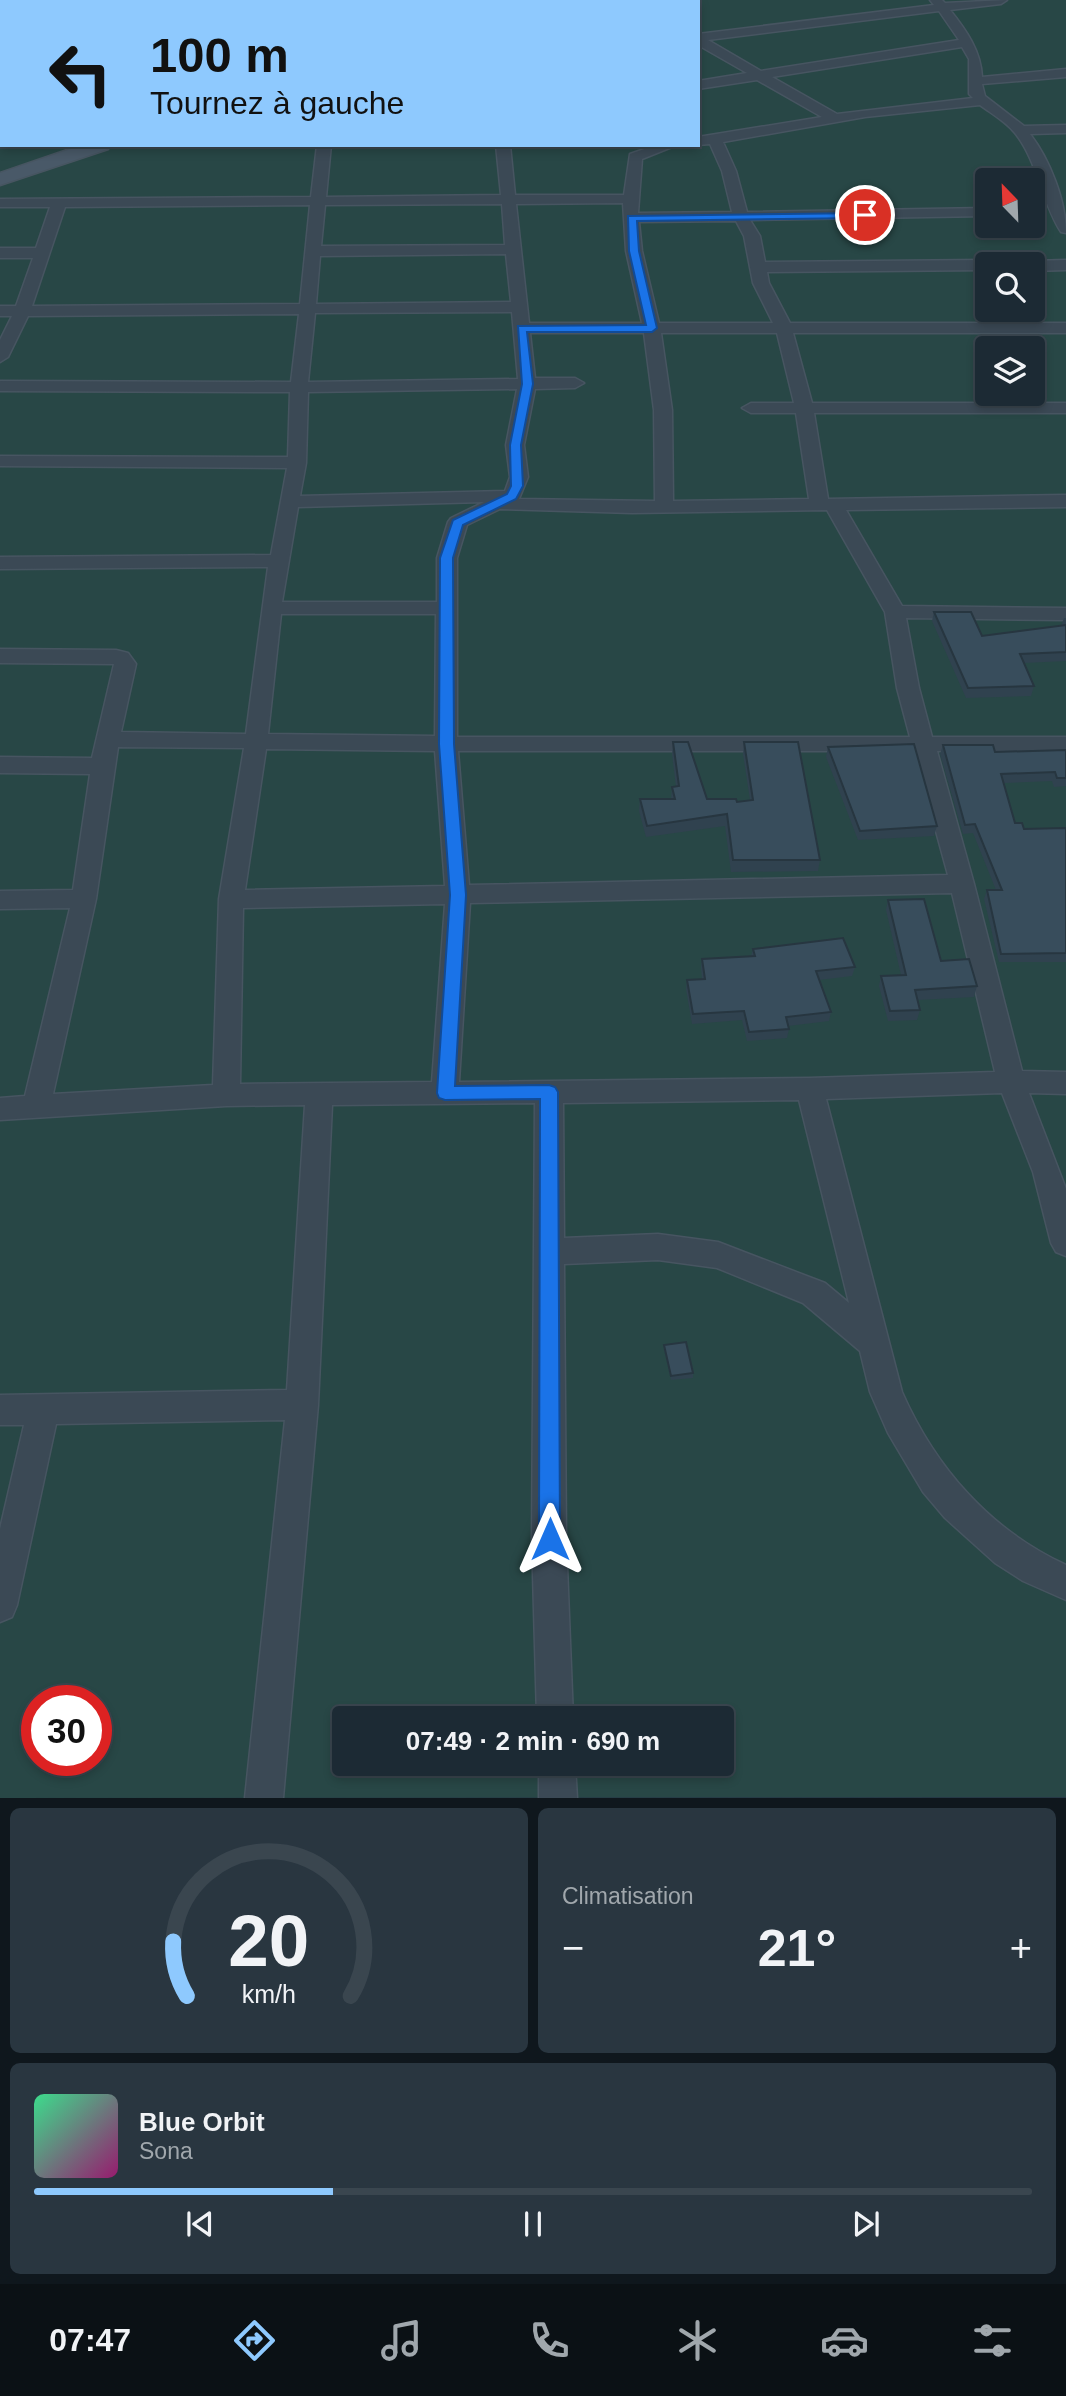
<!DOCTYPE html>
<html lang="fr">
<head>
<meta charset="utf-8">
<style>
  :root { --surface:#1c2a34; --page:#293640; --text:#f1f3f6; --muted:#a0a7ac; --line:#3a464f; --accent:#8ec9fe }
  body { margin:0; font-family:Helvetica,sans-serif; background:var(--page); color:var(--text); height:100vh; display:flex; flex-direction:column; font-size:26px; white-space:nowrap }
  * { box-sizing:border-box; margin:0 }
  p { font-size:23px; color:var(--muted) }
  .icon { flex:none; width:38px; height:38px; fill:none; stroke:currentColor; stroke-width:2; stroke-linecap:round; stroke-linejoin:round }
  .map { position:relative; height:1798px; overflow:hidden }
  .drawer { display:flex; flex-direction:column; gap:10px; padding:10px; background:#0f171d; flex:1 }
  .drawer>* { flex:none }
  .hud { position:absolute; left:0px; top:0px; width:700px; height:147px; box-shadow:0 4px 10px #0003,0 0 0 2px var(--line); background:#8ec9fe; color:#111; overflow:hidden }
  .needle { width:46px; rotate:337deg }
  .tools { position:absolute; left:975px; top:168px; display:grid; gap:14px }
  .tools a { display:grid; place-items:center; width:70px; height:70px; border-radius:7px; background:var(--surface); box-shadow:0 4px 10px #0003,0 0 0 2px var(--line); font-size:35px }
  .speed { position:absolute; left:21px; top:1685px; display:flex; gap:14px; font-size:35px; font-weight:700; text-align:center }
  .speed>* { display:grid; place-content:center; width:91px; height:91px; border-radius:50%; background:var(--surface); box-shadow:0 4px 10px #0003,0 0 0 2px var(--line); line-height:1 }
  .speed .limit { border:10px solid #d22; background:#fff; color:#111 }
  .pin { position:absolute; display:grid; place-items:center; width:60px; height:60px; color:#fff; margin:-30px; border:4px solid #fff; border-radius:50%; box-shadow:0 2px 7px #0007 }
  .me { position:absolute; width:77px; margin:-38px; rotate:0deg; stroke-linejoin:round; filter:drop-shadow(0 0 5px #0008) }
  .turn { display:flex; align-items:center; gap:24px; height:147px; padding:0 35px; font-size:32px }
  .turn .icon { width:91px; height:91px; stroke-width:2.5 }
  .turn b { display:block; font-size:49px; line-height:60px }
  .big { font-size:52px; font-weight:700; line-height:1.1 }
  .drawer .tile { flex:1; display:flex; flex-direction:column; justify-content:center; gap:10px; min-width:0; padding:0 24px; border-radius:10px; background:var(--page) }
  .drawer .dial { align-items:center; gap:0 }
  .dial svg { height:182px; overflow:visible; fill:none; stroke:var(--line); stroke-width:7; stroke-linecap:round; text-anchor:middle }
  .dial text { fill:var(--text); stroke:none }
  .song { display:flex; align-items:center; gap:21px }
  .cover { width:84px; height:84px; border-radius:10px; background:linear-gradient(135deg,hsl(150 70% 55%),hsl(320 70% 35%)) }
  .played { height:7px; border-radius:4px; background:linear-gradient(90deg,var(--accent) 30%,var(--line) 30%) }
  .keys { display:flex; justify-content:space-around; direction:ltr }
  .heat { display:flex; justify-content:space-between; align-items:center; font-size:38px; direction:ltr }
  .drawer .tiles { flex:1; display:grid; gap:10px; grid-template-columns:1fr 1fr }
  .tile:last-child { grid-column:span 2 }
  .trip { position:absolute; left:332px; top:1706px; width:402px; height:70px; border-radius:7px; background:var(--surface); box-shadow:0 4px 10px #0003,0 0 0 2px var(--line); font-weight:700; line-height:70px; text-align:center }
  .tab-bar { display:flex; height:112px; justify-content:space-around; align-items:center; background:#0b1115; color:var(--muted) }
  .tab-bar .icon { width:49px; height:49px }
  .tab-bar .current { color:var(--accent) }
  .tab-bar b { font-size:32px; color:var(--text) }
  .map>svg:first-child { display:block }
  .green { fill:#284746; fill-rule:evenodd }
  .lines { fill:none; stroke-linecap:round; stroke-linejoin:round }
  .street-casing { stroke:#475561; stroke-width:3 }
  .secondary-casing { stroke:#475561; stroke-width:3 }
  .street { fill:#3b4955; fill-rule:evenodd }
  .secondary { fill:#495968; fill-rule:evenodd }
  .wall { fill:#30424f }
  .building { fill:#384d5c; stroke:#273640; stroke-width:2 }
  .route { fill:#1a73e8; stroke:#114b97; stroke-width:2 }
</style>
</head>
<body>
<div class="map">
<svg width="1066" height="1798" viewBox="0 0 1066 1798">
  <rect width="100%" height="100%" fill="#263846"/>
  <path class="green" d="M 0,0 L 1066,0 L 1066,1797 L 0,1798 ZM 2,2 L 698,2 L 698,145 L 2,145 ZM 987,180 L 1032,180 L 1032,226 L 987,226 ZM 987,264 L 1032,264 L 1032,310 L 987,310 ZM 987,348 L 1032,348 L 1032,394 L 987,394 ZM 37,1701 L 96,1701 L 96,1760 L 37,1760 ZM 345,1718 L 723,1718 L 723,1764 L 345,1764 Z"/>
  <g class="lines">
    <g class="street-casing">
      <path id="street" d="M 638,0 L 651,0 L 653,2 L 639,2 Z
        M 930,0 L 942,0 L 945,3 L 1007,0 L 1001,4 L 950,10 C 966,30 981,51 982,77 L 1066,69 L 1066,77 L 982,84 L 985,96 L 1024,126 L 1066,125 L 1066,133 L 1030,134 C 1050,160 1066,201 1066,233 L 1061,232 C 1041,201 1038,162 1015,133 C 1005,121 992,114 980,105 L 865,117 L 723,142 L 736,171 L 747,212 L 987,208 L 987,216 L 750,220 L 760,236 L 765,262 L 987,260 L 994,264 L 987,264 L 987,270 L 767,272 L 769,283 L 790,323 L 1066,323 L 1066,333 L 793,333 L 812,403 L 1066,403 L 1066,413 L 814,413 L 828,499 L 1066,495 L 1066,507 L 846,510 L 902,606 L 1066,608 L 1066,620 L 906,618 L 919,688 L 932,737 L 1066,737 L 1066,751 L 937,751 L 974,884 L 1022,1071 L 1066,1072 L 1066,1094 L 1029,1093 L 1066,1189 L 1066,1256 L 1056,1252 L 1051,1243 L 1033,1172 L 1002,1093 L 826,1099 L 902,1392 C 935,1467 990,1530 1066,1565 L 1066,1600 L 1023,1581 L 995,1563 L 945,1518 L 923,1492 L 888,1433 L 870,1392 L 860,1351 L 803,1303 L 717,1268 L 658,1260 L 564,1264 L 566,1539 L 573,1718 L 537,1718 L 532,1539 L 535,1103 L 332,1105 L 318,1405 L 283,1798 L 245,1798 L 285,1420 L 56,1424 L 17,1605 L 12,1617 L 0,1622 L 0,1529 L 24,1425 L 0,1425 L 0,1395 L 287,1390 L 305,1105 L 226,1106 L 0,1120 L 0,1098 L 25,1096 L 70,908 L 0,909 L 0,891 L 73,890 L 90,774 L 0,773 L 0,757 L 92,758 L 114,664 L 0,663 L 0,649 L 116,650 L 128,653 L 136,664 L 121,732 L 246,734 L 268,567 L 0,569 L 0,557 L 271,555 L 287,468 L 0,466 L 0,456 L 288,457 L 290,392 L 0,391 L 0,381 L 291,382 L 299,314 L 28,316 L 8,357 L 0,362 L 0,340 L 12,316 L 0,316 L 0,306 L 16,306 L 33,258 L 0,258 L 0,248 L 36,248 L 50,207 L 0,207 L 0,199 L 311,197 L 317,145 L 331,145 L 326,197 L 501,195 L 496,145 L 510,145 L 515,195 L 624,195 L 630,154 L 656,145 L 677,145 L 642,159 L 638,213 L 732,212 L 722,171 L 710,144 L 698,145 L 698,137 L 822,117 L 757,80 L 698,89 L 698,81 L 747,73 L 698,45 L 698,34 L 934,5 ZM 939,11 L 959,40 L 761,71 L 708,40 ZM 962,47 L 969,59 L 969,94 L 973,98 L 837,114 L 772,77 ZM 623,203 L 626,251 L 642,323 L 529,323 L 516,204 ZM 502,204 L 505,245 L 321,246 L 325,205 ZM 310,205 L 300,304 L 32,306 L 65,207 ZM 736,221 L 744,236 L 753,283 L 773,323 L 659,323 L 642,251 L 639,222 ZM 506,254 L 511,302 L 316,304 L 320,256 ZM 512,312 L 518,379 L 308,382 L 315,313 ZM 530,333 L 644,333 L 654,410 L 655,501 L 519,499 L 528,477 L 524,445 L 535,389 L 575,388 L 584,383 L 575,378 L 535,378 ZM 661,333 L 777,333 L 794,403 L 751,403 L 742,408 L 751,413 L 796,413 L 809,499 L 673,501 L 672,410 ZM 517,389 L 506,445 L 510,477 L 505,491 L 300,496 L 306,463 L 308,392 ZM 484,502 L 451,518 L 448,522 L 437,558 L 437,602 L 282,602 L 298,507 ZM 500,509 L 632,513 L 827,510 L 885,612 L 897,688 L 910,737 L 457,737 L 457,558 L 467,525 ZM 281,614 L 436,614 L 435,736 L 268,734 ZM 118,747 L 244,748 L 219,899 L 213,1085 L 53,1094 L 96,899 ZM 266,749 L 435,751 L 445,886 L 245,890 ZM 458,751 L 914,751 L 948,875 L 469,885 ZM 952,893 L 995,1072 L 810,1078 L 459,1082 L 470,903 ZM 445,904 L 432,1082 L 240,1084 L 243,908 ZM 799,1100 L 849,1303 L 825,1283 L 718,1242 L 658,1234 L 564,1238 L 563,1103 Z
        M 1066,260 L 1066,270 L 1032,271 L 1032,264 L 1025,264 L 1032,261 Z
        M 539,1764 L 575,1764 L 577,1798 L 539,1798 Z"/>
    </g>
    <g class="secondary-casing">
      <path id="secondary" d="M 462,0 L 482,0 L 461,2 Z
        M 82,145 L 110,145 L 108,149 L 0,185 L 0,173 Z"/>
    </g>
    <use href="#street" class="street"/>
    <use href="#secondary" class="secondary"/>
  </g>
  <path class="wall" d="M 934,612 L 982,636 L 1061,626 L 1064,618 L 1066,618 L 1066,661 L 1024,663 L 1034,686 L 1031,696 L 966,698 L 932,621 Z
    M 673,742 L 707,799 L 737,802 L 750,800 L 743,754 L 744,742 L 820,860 L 818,871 L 731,872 L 725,826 L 646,837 L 639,811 L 640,799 L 671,799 L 672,787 L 676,787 L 672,754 Z
    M 943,745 L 995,752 L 1066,750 L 1066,786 L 1054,787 L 1052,781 L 1004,783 L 1015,823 L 1024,829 L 1066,828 L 1066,962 L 999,962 L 984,899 L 987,890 L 996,890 L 973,833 L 963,834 L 940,754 Z
    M 828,747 L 937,826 L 934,836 L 858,840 L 826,757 Z
    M 888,900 L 941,961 L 977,986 L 974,997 L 918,1000 L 920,1010 L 917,1020 L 888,1021 L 879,986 L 881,976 L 901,975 L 886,910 Z
    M 753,949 L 855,967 L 852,976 L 819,980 L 831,1012 L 829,1021 L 788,1026 L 789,1029 L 787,1038 L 747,1041 L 742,1020 L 692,1024 L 686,989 L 687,980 L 702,979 L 701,968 L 702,959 L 751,956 Z
    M 664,1345 L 693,1373 L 693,1378 L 671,1380 L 664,1349 Z"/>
  <path class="building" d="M 934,612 L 971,612 L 982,636 L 1066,625 L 1066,652 L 1020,654 L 1034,686 L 968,688 Z
    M 673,742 L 688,742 L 707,799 L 736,799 L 737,802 L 753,800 L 744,742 L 798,742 L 820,860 L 733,860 L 727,814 L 647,826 L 640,799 L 675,799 L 672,787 L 679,786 Z
    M 914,744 L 937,826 L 860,831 L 828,747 Z
    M 943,745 L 993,745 L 995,752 L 1066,750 L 1066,778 L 1057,778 L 1055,772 L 1001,774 L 1015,823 L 1022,823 L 1024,829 L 1066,828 L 1066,953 L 1001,954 L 987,890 L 1002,890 L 975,824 L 965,825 Z
    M 924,899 L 941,961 L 969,959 L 977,986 L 915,990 L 920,1010 L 890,1011 L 881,976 L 906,975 L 888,900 Z
    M 843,938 L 855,967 L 816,971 L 831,1012 L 786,1017 L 789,1029 L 749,1032 L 744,1011 L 693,1014 L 687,980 L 705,979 L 702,959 L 755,956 L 753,949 Z
    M 686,1342 L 693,1373 L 671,1376 L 664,1345 Z"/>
  <path class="route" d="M 868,213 L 868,217 L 865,218 L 637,221 L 639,251 L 657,328 L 652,332 L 527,332 L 533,384 L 521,445 L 523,486 L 516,499 L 463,525 L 453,558 L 454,744 L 466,895 L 455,1086 L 549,1085 L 555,1087 L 558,1092 L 560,1539 L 557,1547 L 550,1550 L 542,1547 L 539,1539 L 540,1099 L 445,1100 L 439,1098 L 437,1093 L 450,895 L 439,744 L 440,558 L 453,520 L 507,494 L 511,486 L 510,445 L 522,384 L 518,326 L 646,325 L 629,251 L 628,216 Z"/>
</svg>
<div class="tools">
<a><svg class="needle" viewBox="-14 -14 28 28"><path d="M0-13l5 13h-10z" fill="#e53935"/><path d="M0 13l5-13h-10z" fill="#a0a7ac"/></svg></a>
<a><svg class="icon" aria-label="search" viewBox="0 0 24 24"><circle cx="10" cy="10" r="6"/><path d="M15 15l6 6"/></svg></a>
<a><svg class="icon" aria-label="layers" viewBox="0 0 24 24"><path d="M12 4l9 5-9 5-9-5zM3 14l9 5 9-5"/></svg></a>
</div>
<div class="speed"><div class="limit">30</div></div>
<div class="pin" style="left:865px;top:215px;background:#d93025"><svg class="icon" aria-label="arrive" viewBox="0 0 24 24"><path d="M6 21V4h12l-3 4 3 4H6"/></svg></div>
<svg class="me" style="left:550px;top:1539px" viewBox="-20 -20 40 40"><path d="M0-17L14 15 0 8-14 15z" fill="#1a73e8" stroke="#fff" stroke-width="4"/></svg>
<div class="trip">07:49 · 2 min · 690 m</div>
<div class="hud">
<div class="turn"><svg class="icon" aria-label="left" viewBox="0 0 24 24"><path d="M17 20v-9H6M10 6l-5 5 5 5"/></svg><div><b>100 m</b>Tournez à gauche</div></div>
</div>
</div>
<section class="drawer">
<div class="tiles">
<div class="tile dial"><svg viewBox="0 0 100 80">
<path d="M14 69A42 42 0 1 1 86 69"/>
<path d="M14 69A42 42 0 0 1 8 45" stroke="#8ec9fe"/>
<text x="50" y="56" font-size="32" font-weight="700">20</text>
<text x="50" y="72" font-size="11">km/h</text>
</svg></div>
<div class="tile"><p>Climatisation</p>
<div class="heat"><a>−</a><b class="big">21°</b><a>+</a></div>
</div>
<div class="tile">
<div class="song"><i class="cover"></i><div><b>Blue Orbit</b><p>Sona</p></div></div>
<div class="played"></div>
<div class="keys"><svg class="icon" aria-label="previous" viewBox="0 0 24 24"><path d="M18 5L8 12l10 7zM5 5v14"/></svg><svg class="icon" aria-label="pause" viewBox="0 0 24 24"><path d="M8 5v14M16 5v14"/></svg><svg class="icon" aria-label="next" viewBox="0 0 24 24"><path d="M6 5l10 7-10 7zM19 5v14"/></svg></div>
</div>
</div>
</section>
<nav class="tab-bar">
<b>07:47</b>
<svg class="icon current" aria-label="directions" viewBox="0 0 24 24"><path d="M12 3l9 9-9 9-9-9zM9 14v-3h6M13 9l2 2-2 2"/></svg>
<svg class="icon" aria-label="music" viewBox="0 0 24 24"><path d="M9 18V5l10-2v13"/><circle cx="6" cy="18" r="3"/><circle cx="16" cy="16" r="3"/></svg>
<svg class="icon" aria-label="phone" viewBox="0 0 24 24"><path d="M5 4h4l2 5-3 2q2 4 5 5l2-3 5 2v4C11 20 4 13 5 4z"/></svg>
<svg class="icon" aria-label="climate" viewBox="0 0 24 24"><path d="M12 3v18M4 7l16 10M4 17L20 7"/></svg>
<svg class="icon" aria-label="car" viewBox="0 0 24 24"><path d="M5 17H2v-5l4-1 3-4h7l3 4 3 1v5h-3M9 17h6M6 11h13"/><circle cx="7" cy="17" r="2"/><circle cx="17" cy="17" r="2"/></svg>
<svg class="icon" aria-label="filters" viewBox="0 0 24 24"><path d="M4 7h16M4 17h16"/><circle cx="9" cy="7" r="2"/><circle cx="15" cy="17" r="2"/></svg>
</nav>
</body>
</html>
